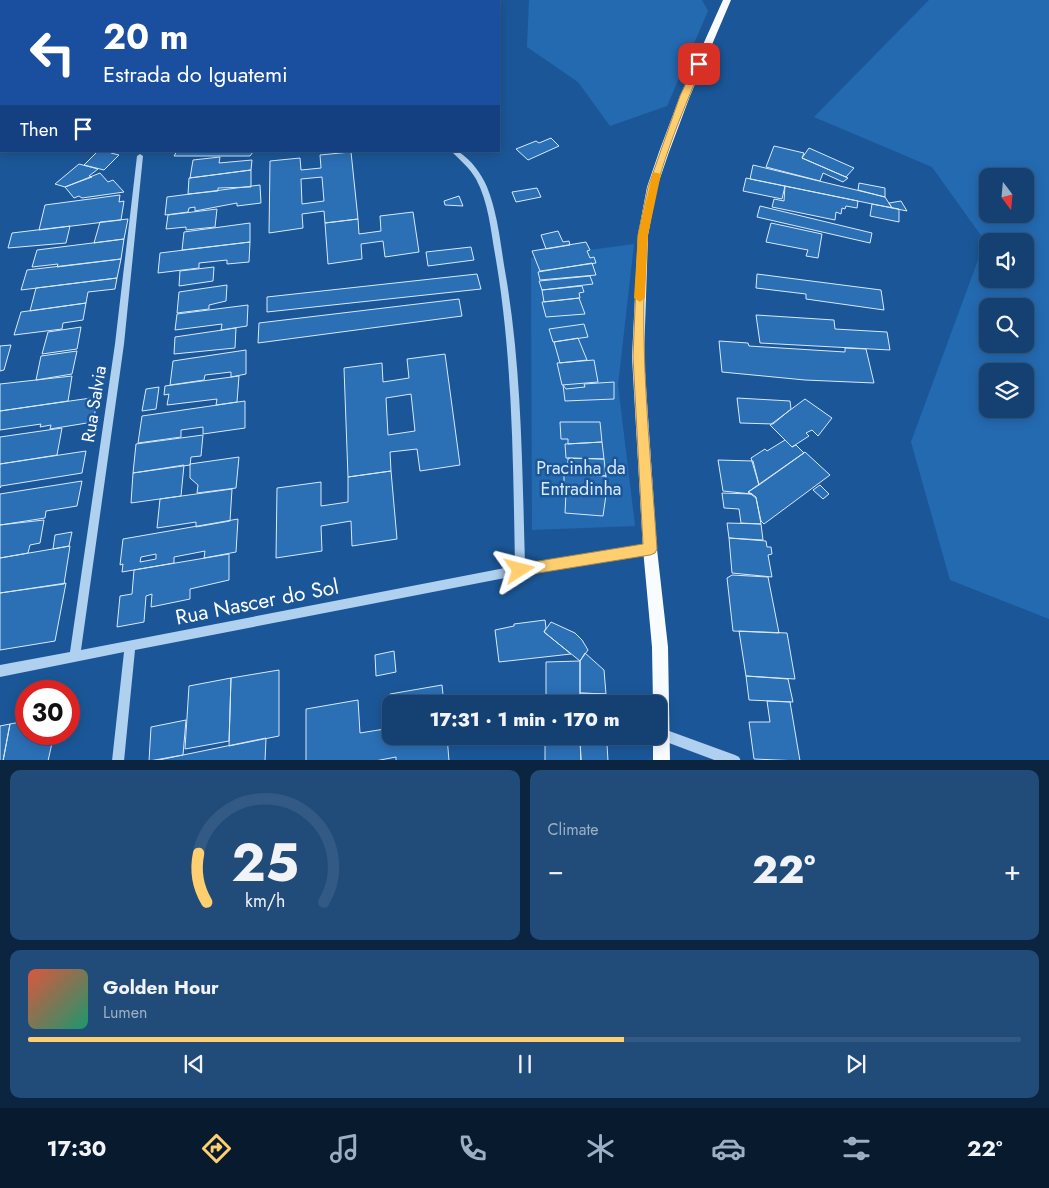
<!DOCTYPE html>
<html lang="en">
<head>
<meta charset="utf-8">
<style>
  :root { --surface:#144172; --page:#214c7a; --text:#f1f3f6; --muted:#9dafc4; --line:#335a84; --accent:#ffcf6f }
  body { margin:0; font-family:Jost,sans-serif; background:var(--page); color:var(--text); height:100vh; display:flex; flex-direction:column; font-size:19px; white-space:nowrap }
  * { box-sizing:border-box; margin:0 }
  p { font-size:16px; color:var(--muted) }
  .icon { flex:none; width:28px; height:28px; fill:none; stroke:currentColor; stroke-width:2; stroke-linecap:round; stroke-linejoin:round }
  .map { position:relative; height:760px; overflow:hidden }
  .panel { display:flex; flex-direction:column; gap:10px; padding:10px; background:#0b243f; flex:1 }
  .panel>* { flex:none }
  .banner { position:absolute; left:0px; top:0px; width:500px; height:152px; box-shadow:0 2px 12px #0003,0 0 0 1px var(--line); background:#1a4fa0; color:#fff; overflow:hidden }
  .needle { width:32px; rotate:164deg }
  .fabs { position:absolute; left:979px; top:168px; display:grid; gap:10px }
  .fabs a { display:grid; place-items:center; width:55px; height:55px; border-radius:10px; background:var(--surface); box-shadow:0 2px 12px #0003,0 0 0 1px var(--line); font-size:25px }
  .speed { position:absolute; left:15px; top:680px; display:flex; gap:10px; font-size:25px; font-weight:700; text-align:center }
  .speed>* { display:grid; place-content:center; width:65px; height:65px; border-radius:50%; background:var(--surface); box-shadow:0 2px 12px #0003,0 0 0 1px var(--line); line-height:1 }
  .speed .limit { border:8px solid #d22; background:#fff; color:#111 }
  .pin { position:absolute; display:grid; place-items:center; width:42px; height:42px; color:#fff; margin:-21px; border-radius:10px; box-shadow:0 2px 8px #0006 }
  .me { position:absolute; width:55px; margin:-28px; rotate:81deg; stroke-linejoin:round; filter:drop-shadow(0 0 4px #0008) }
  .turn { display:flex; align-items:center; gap:18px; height:105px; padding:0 20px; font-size:22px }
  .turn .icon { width:65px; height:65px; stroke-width:2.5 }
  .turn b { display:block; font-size:35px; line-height:42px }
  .then { display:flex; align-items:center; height:48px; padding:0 20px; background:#0003; gap:10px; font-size:19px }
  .big { font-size:38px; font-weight:800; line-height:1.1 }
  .panel .tile { flex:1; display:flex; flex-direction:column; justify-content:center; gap:8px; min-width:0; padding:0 18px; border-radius:10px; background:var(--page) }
  .panel .dial { align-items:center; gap:0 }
  .dial svg { height:130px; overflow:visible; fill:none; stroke:var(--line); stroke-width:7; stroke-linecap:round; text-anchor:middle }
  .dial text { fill:var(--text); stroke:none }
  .song { display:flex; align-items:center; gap:15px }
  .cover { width:60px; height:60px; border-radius:8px; background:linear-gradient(135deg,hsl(10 70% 55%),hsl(160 70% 35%)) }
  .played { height:5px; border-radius:2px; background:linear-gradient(90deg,var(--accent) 60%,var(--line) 60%) }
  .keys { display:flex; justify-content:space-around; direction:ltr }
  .heat { display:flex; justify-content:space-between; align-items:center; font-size:28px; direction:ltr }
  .panel .tiles { flex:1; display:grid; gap:10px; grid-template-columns:1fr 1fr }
  .tile:last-child { grid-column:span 2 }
  .trip { position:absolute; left:382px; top:695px; width:285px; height:50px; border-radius:10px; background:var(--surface); box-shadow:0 2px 12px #0003,0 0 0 1px var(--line); font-weight:800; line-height:50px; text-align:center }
  .menu { display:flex; height:80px; justify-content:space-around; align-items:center; background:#081a2e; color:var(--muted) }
  .menu .icon { width:35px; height:35px }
  .menu .current { color:var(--accent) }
  .menu b { font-size:22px; color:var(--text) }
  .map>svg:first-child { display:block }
  .green { fill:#246ab1; fill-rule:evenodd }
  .building { fill:#2b6fb5; stroke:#d7e9fb; fill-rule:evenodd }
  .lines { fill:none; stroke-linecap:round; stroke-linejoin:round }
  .minor { fill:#b0d0f0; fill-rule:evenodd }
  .major { fill:#f9fcff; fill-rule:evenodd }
  .route { fill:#ffcf6f; stroke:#a68748 }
  .slow { fill:#f59e0b }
  .labels { text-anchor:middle; stroke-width:5; stroke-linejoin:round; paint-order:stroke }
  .street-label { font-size:18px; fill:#fff; stroke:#1b5798 }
  .park-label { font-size:18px; fill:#d7e9fb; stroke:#1b5798 }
  .near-street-label { font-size:21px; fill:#fff; stroke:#1b5798 }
</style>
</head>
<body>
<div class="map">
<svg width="1049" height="761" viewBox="0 0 1049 761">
  <rect width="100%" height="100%" fill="#1b5798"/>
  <path class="green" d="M 529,0 L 702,0 L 708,11 L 667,106 L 610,126 L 578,82 L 527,47 Z
    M 929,0 L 1049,0 L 1049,619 L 950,580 L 911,442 L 985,241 L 932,167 L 814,117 ZM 988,176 L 1025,176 L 1025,214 L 988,214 ZM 988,241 L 1025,241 L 1025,279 L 988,279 ZM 988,306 L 1025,306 L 1025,344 L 988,344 ZM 988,371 L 1025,371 L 1025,409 L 988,409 Z
    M 634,244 L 618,385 L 635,526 L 532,530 L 531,258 Z"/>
  <path class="building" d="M 273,0 L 337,0 L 342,1 L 272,1 Z
    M 551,138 L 559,146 L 528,160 L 516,149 L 536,141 L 539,143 Z
    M 774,146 L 804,153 L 802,158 L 848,178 L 843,182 L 823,173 L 820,181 L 766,167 Z
    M 809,148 L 854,168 L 846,177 L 802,158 Z
    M 98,151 L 112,151 L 111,153 L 119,155 L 104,170 L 84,165 Z
    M 177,151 L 251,151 L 253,152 L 250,156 L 174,156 Z
    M 351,152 L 358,219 L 325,223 L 324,211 L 302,214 L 303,228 L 269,233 L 270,161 L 300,158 L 301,170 L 321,168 L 320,155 ZM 322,177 L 324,201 L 302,204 L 301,179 Z
    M 220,157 L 219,163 L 252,160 L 251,170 L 190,178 L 193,160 Z
    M 79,164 L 98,169 L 89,176 L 92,177 L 65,187 L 55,184 Z
    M 753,165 L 885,197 L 892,208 L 750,179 Z
    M 251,170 L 251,187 L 218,188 L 218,191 L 188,194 L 189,178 Z
    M 100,173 L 108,182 L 113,180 L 124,192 L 82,198 L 79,196 L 74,198 L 65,187 Z
    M 746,178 L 785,186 L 782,199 L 743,191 Z
    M 859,183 L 885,188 L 885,197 L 858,190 Z
    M 260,185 L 261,203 L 237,206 L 237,203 L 195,211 L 195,207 L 189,208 L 188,212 L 165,215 L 167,197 Z
    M 785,186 L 858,201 L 857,208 L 846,206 L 845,209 L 842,208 L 841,214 L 836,212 L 835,220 L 772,207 L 774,199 L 784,201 Z
    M 537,188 L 541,197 L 516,202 L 512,192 Z
    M 120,195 L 119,202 L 124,201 L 121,220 L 39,230 L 45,205 Z
    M 459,196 L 463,206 L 445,205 L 444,201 Z
    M 901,201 L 907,211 L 892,208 L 889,203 Z
    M 872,204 L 899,209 L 899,222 L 870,216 Z
    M 760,206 L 872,233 L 870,243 L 757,217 Z
    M 217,209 L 215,227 L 186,230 L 186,227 L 166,229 L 168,215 Z
    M 413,212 L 419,252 L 385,257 L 383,241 L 361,244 L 362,259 L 328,264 L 325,223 L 358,219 L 359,234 L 381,231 L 380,216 Z
    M 128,219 L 124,239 L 94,243 L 100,222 Z
    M 250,223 L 250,242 L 182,250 L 184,232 Z
    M 771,223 L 822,234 L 818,258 L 806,256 L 808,250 L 766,242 Z
    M 70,226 L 66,243 L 8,248 L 12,233 Z
    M 558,231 L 563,242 L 569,241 L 570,245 L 546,249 L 541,235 Z
    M 124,239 L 121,259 L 57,267 L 58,264 L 32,267 L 37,250 Z
    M 250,242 L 249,262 L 227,264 L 227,260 L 199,263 L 199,268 L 158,273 L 160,253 Z
    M 586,242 L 590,250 L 587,251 L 590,258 L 594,257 L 596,263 L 540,271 L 532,251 Z
    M 471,247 L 474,260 L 428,266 L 426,252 Z
    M 121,259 L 117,278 L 21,290 L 27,270 Z
    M 592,263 L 596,275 L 540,280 L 538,272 Z
    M 214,267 L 213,281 L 179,286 L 180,271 Z
    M 477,274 L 481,289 L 267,312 L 267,297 Z
    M 757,274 L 881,290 L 884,310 L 806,299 L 806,294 L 756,288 Z
    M 590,276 L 593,284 L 542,290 L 539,281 Z
    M 117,278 L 115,289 L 88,292 L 86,303 L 30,311 L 36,288 Z
    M 227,285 L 226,301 L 209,305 L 209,309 L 177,313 L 179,292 Z
    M 582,286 L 584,292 L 579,293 L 580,298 L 544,302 L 542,290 Z
    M 579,298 L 585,314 L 546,317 L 542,302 Z
    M 459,299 L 462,316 L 258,343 L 259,323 Z
    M 86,303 L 83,320 L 63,323 L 62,329 L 14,335 L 21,312 Z
    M 248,305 L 247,326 L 221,330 L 222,324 L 175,330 L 177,314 Z
    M 756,315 L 834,320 L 835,329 L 887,332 L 890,350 L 760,343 Z
    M 584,324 L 588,337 L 553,342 L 549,329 Z
    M 81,327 L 77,349 L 42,354 L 48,332 Z
    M 236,328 L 235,348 L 174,354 L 175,337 Z
    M 578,338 L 587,360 L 560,363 L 554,342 Z
    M 719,341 L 748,343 L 749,346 L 845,352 L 845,348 L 866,349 L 874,383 L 805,380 L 722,372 Z
    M 11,345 L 4,370 L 0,371 L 0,346 Z
    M 246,350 L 246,374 L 231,377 L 231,372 L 205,375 L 204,380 L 170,385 L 173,361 Z
    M 77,351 L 72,374 L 36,380 L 41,356 Z
    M 445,354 L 460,465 L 420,471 L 417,449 L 390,452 L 391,471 L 348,477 L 344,368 L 382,363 L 383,382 L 409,378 L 407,359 ZM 411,394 L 415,431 L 388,435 L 386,398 Z
    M 594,360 L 598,382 L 562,385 L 557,363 Z
    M 72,376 L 68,401 L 0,411 L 0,384 Z
    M 239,376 L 237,402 L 216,405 L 217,399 L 167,405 L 169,394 L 164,395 L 165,386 Z
    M 614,382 L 614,399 L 565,401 L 563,385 L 566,389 L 585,387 L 584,384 Z
    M 159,387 L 156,409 L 142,411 L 146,389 Z
    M 98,397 L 93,422 L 50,429 L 51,425 L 40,427 L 41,424 L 0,430 L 0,411 Z
    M 737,398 L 790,401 L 791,409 L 773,424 L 740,423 Z
    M 805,399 L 832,418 L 818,436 L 812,430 L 806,433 L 809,436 L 792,447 L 770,425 Z
    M 245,401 L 245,428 L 203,434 L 203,427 L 181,430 L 181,437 L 138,443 L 142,416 Z
    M 560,422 L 600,422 L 602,442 L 568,444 L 568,439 L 561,439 Z
    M 62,428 L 57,455 L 0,464 L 0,437 Z
    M 203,435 L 201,456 L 191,457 L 190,465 L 133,473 L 136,444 Z
    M 785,440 L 792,447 L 796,445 L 804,453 L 759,485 L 751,458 L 765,449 L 767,451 Z
    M 602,442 L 604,459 L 566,458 L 565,444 Z
    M 86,451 L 82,473 L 1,486 L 0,488 L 0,464 Z
    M 805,452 L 830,475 L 764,524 L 761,521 L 756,498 L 748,492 Z
    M 239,457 L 236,488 L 197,493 L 198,485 L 190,478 L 190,464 Z
    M 568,458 L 604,459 L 606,476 L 568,474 Z
    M 718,460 L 753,461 L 759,485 L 748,492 L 752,494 L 723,491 Z
    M 184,465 L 181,496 L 131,503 L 133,473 Z
    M 391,471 L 397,539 L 352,546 L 351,521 L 321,526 L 322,551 L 276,558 L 277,488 L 321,482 L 321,506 L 348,502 L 348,477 Z
    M 564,474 L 606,476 L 606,495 L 564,492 Z
    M 82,481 L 77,506 L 46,511 L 45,518 L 0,525 L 0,494 Z
    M 820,485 L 829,494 L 823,499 L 813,490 Z
    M 232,489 L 230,521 L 196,527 L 196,522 L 157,528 L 160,499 Z
    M 566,493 L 606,495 L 603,516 L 565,513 Z
    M 722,493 L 752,494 L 756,497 L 761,524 L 741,523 L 739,509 L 724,508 Z
    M 238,519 L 236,552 L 204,558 L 205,551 L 174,557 L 174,563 L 122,572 L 123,564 L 120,565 L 123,539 ZM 156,554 L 156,559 L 140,562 L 141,557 Z
    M 44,520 L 40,543 L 30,545 L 28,553 L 0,558 L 0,525 Z
    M 727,523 L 761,524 L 763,540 L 729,538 Z
    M 72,532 L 69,546 L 53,549 L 55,535 Z
    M 729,538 L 766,541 L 767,547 L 771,547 L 772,554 L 768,555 L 772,577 L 732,573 Z
    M 70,546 L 64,584 L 0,593 L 0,558 Z
    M 229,554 L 229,580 L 190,589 L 190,599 L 151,607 L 152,594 L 146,596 L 144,622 L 117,627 L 120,596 L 132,594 L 134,570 Z
    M 732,575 L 768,577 L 779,633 L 733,631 L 727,578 Z
    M 66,583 L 55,641 L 0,650 L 0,593 Z
    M 545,620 L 546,628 L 544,632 L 571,654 L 499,662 L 495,630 L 514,626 L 514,624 Z
    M 551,622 L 575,633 L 582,640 L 588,650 L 580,661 L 544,632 Z
    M 739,631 L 787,633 L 795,679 L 746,676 Z
    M 394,651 L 396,672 L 376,676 L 375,655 Z
    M 585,653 L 604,670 L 606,694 L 580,693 L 580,661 Z
    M 580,661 L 580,704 L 546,704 L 546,662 Z
    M 279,670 L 279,736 L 229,746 L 231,678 Z
    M 746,676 L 788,679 L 793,702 L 749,700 Z
    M 231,678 L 229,741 L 185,749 L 189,686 Z
    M 442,685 L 444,704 L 391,704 L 391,710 L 390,694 Z
    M 580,693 L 606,694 L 606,704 L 580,704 Z
    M 358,700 L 360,733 L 391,728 L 391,736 L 447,736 L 449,761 L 396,761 L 396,757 L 375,761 L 306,761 L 306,709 Z
    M 767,701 L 790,702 L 800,761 L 754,759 L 749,722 L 770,722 Z
    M 186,720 L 183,755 L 149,761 L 151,727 Z
    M 26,721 L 26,734 L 54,734 L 48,761 L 3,761 L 10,724 Z
    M 10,724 L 3,761 L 0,761 L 0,726 Z
    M 545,736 L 580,736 L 581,761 L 545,761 Z
    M 580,736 L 607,736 L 607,744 L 580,741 Z
    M 266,738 L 265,761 L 154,761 L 183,755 Z
    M 580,741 L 607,744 L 608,761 L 581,761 Z"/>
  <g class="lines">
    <path class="minor" d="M 4,0 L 12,0 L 13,1 L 5,1 Z
      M 0,44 L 1,44 L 1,48 L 0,49 Z
      M 451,151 L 459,152 C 472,161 481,173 487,187 C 497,212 500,239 504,265 C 522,364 522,464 525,564 L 650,544 L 654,546 L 655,549 L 654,552 L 520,575 L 135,650 L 124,761 L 112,761 L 124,652 L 0,677 L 0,665 L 70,652 L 115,344 L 137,156 L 140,154 L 143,156 L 124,344 L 81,650 L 515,566 C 513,464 513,361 496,260 C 491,233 489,203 476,179 C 469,167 460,160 451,151 Z
      M 661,728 L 735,755 L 739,757 L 741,761 L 717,761 L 661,740 L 656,736 L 659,736 L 659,729 Z"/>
    <path class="major" d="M 723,0 L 731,0 L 690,96 L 669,152 L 657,187 L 648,235 L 644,357 L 657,549 L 668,647 L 670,761 L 653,761 L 653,736 L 659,736 L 659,704 L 653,704 L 652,647 L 643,549 L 632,357 L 638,235 L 647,187 L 659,152 L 680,96 Z"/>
  </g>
  <path class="route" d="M 699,61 L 703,64 C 681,114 653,181 647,236 C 638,340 650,445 657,549 L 655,553 L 650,555 L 520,576 L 516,574 L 514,570 L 516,565 L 520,564 L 643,544 L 633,357 L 638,235 L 648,187 L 680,96 L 695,64 Z"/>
  <path class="slow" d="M 653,172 L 661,174 L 648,235 L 645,298 L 640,302 L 634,298 L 638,235 Z"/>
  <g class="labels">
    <g class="street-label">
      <text transform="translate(94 404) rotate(-81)" y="6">Rua Salvia</text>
    </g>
    <g class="park-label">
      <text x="581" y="474">Pracinha da<tspan x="581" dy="21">Entradinha</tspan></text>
    </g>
    <g class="near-street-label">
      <text transform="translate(257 602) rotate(-11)" y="7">Rua Nascer do Sol</text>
    </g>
  </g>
</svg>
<div class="fabs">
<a><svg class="needle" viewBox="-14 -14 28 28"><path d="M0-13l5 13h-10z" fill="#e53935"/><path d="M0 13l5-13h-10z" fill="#9dafc4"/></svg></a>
<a><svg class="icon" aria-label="sound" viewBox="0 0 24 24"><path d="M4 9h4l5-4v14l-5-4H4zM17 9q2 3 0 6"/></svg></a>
<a><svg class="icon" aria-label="search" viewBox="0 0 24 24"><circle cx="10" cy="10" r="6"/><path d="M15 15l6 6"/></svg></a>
<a><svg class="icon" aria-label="layers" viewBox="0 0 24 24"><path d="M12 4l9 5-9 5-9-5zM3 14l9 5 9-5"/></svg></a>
</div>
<div class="speed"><div class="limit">30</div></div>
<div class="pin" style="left:699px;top:64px;background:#d93025"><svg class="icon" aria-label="arrive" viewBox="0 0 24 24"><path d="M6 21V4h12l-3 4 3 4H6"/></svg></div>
<svg class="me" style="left:520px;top:570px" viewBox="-20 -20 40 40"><path d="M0-17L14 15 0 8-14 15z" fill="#ffcf6f" stroke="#fff" stroke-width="4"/></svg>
<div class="trip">17:31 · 1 min · 170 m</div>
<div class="banner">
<div class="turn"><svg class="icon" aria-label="left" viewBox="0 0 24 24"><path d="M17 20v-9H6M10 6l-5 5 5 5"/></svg><div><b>20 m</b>Estrada do Iguatemi</div></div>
<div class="then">Then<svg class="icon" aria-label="arrive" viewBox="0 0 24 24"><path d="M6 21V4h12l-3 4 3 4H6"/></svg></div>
</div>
</div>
<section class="panel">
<div class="tiles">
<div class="tile dial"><svg viewBox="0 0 100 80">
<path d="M14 69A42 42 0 1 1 86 69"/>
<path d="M14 69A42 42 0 0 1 9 39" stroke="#ffcf6f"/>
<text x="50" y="56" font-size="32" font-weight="700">25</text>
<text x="50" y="72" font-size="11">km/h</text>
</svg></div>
<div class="tile"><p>Climate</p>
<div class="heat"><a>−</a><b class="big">22°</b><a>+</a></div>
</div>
<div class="tile">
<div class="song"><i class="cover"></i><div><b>Golden Hour</b><p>Lumen</p></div></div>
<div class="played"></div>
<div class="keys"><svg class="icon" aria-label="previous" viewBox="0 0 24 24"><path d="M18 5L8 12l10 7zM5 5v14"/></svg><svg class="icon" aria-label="pause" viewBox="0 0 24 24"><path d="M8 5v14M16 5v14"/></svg><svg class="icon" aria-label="next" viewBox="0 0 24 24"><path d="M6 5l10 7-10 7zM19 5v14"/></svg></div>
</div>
</div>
</section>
<nav class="menu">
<b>17:30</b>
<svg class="icon current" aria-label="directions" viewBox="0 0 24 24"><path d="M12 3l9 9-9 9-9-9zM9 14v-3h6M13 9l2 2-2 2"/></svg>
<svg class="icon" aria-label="music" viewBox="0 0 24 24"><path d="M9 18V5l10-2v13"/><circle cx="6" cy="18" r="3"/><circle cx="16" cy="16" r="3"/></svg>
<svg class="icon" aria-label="phone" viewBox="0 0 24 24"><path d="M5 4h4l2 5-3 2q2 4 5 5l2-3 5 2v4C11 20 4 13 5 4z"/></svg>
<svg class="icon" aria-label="climate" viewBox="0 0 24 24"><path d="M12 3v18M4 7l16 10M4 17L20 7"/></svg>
<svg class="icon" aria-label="car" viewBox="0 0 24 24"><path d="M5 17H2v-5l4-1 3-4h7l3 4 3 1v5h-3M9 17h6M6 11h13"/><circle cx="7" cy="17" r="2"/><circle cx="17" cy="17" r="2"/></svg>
<svg class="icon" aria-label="filters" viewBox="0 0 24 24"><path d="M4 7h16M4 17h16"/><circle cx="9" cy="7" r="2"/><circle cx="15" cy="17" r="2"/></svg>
<b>22°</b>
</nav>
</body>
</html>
